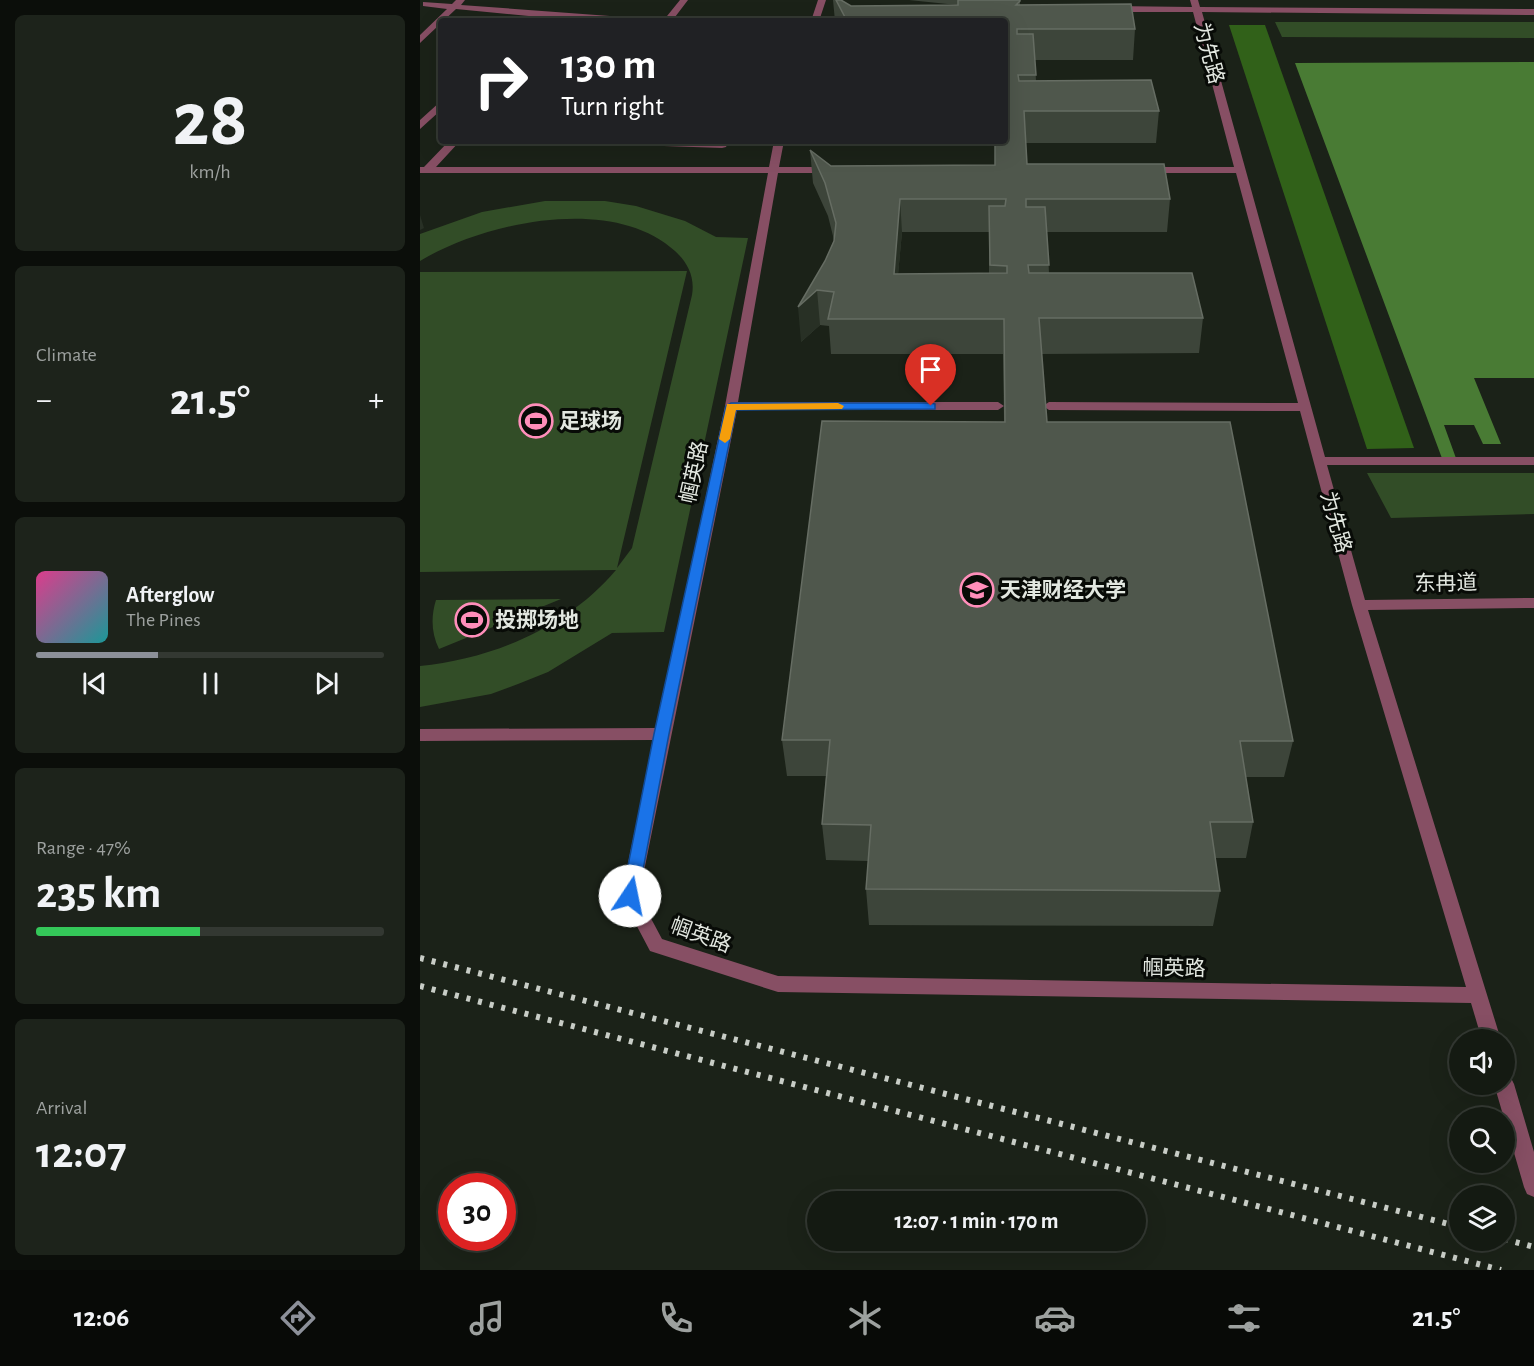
<!DOCTYPE html>
<html lang="en">
<head>
<meta charset="utf-8">
<style>
  :root { --surface:#141a12; --page:#1d231b; --text:#f1f3f6; --muted:#9da19f; --line:#333832; --accent:#8c9099 }
  body { margin:0; font-family:"Alegreya Sans","Noto Sans SC",sans-serif; background:var(--page); color:var(--text); height:100vh; display:flex; flex-direction:column; font-size:22px; white-space:nowrap }
  * { box-sizing:border-box; margin:0 }
  p { font-size:20px; color:var(--muted) }
  .icon { flex:none; width:33px; height:33px; fill:none; stroke:currentColor; stroke-width:2; stroke-linecap:round; stroke-linejoin:round }
  .map { position:relative; flex:1; overflow:hidden }
  .details { display:flex; flex-direction:column; gap:15px; padding:15px; background:#0b0e0a; width:420px }
  .details>* { flex:none }
  .hud { position:absolute; left:18px; top:18px; width:570px; height:126px; border-radius:6px; box-shadow:0 6px 24px #0002,0 0 0 2px var(--line); background:#202124; color:#fff; overflow:hidden }
  .fabs { position:absolute; left:1029px; top:1029px; display:grid; gap:12px }
  .fabs a { display:grid; place-items:center; width:66px; height:66px; border-radius:50%; background:var(--surface); box-shadow:0 6px 24px #0002,0 0 0 2px var(--line); font-size:30px }
  .speed { position:absolute; left:18px; top:1173px; display:flex; gap:12px; font-size:30px; font-weight:700; text-align:center }
  .speed>* { display:grid; place-content:center; width:78px; height:78px; border-radius:50%; background:var(--surface); box-shadow:0 6px 24px #0002,0 0 0 2px var(--line); line-height:1 }
  .speed .limit { border:9px solid #d22; background:#fff; color:#111 }
  .pin { position:absolute; display:grid; place-items:center; width:51px; height:51px; color:#fff; margin:-62px -26px; border-radius:50% 50% 50% 0; rotate:-45deg; box-shadow:0 0 6px #0007 }
  .pin .icon { rotate:45deg }
  .me { position:absolute; width:66px; margin:-33px; rotate:11deg; stroke-linejoin:round; filter:drop-shadow(0 0 4px #0008) }
  .turn { display:flex; align-items:center; gap:21px; height:126px; padding:0 24px; font-size:27px }
  .turn .icon { width:78px; height:78px; stroke-width:2.5 }
  .turn b { display:block; font-size:42px; line-height:51px }
  .big { font-size:45px; font-weight:700; line-height:1.1 }
  .details .card { flex:1; display:flex; flex-direction:column; justify-content:center; gap:9px; min-width:0; padding:0 21px; border-radius:9px; background:var(--page) }
  .details .dial { align-items:center; gap:0 }
  .dial b { font-size:78px; line-height:1 }
  .song { display:flex; align-items:center; gap:18px }
  .cover { width:72px; height:72px; border-radius:9px; background:linear-gradient(135deg,hsl(330 70% 55%),hsl(180 70% 35%)) }
  .played { height:6px; border-radius:3px; background:linear-gradient(90deg,var(--accent) 35%,var(--line) 35%) }
  .keys { display:flex; justify-content:space-around; direction:ltr }
  .heat { display:flex; justify-content:space-between; align-items:center; font-size:33px; direction:ltr }
  .charge { height:9px; border-radius:4px; background:linear-gradient(90deg,#34c759 47%,var(--line) 0) }
  .trip { position:absolute; left:387px; top:1191px; width:339px; height:60px; border-radius:30px; background:var(--surface); box-shadow:0 6px 24px #0002,0 0 0 2px var(--line); font-weight:700; line-height:60px; text-align:center }
  .tab-bar { display:flex; height:96px; justify-content:space-around; align-items:center; background:#080a07; color:var(--muted) }
  .tab-bar .icon { width:42px; height:42px }
  .tab-bar .on { color:var(--accent) }
  .tab-bar b { font-size:27px; color:var(--text) }
  main { display:flex; flex:1; min-height:0 }
  .map>svg:first-child { display:block }
  .green { fill:#324d27 }
  .forest { fill:#316119 }
  .water { fill:#497b34 }
  .lines { fill:none; stroke-linecap:round; stroke-linejoin:round }
  .minor { fill:#874f64; fill-rule:evenodd }
  .rail { stroke:#c8cdc6; stroke-width:6; stroke-dasharray:4 8; stroke-linecap:butt }
  .wall { fill:#3d453a; fill-rule:evenodd }
  .shaded-wall { fill:#283025 }
  .building { fill:#4f574c; stroke:#666d63; stroke-width:1.5; fill-rule:evenodd }
  .route { fill:#1a73e8; stroke:#114b97; stroke-width:1.5 }
  .slow { fill:#f59e0b }
  .labels { text-anchor:middle; stroke-width:6; stroke-linejoin:round; paint-order:stroke }
  .street-label { font-size:21px; fill:#e2e7e0; stroke:#080b07 }
  .poi-label { font-size:21px; font-weight:bold; fill:#e2e7e0; stroke:#080b07; text-anchor:start }
</style>
</head>
<body>
<main>
<section class="details">
<div class="card dial"><b>28</b><p>km/h</p></div>
<div class="card"><p>Climate</p>
<div class="heat"><a>−</a><b class="big">21.5°</b><a>+</a></div>
</div>
<div class="card">
<div class="song"><i class="cover"></i><div><b>Afterglow</b><p>The Pines</p></div></div>
<div class="played"></div>
<div class="keys"><svg class="icon" aria-label="previous" viewBox="0 0 24 24"><path d="M18 5L8 12l10 7zM5 5v14"/></svg><svg class="icon" aria-label="pause" viewBox="0 0 24 24"><path d="M8 5v14M16 5v14"/></svg><svg class="icon" aria-label="next" viewBox="0 0 24 24"><path d="M6 5l10 7-10 7zM19 5v14"/></svg></div>
</div>
<div class="card"><p>Range · 47%</p><b class="big">235 km</b><div class="charge"></div></div>
<div class="card"><p>Arrival</p><b class="big">12:07</b></div>
</section>
<div class="map">
<svg width="1114" height="1270" viewBox="0 0 1114 1270">
  <rect width="100%" height="100%" fill="#1b2218"/>
  <path class="green" d="M 855,22 L 1114,22 L 1114,38 L 862,37 Z
    M 125,201 L 185,201 L 216,206 L 265,221 L 296,237 L 328,238 L 244,632 L 192,633 L 128,672 L 98,684 L 71,694 L 0,707 L 0,666 C 73,659 148,627 196,570 L 0,572 L 0,272 L 267,271 L 197,568 L 212,548 L 272,295 C 275,277 268,263 255,251 C 193,194 64,222 0,261 L 0,234 L 62,212 Z
    M 947,473 L 1114,473 L 1114,514 L 971,518 Z
    M 141,599 L 19,649 C 11,633 11,616 16,600 Z"/>
  <path class="forest" d="M 809,25 L 845,25 L 994,448 L 947,449 Z"/>
  <path class="water" d="M 1114,62 L 1114,378 L 1054,378 L 1081,444 L 1063,444 L 1054,425 L 1024,425 L 1037,461 L 1023,461 L 875,63 Z"/>
  <g class="lines">
    <path class="minor" d="M 36,0 L 45,0 L 41,5 L 217,18 L 221,21 L 139,21 L 140,19 L 36,9 L 0,43 L 0,35 L 27,9 L 3,6 L 3,2 L 32,4 Z
      M 260,0 L 268,0 L 252,21 L 243,21 Z
      M 398,0 L 406,0 L 399,21 L 391,21 Z
      M 770,0 L 778,0 L 780,7 L 1114,9 L 1114,15 L 782,12 L 905,457 L 1114,457 L 1114,465 L 907,465 L 945,600 L 1114,598 L 1114,608 L 948,610 L 1081,1040 L 1062,1040 L 1051,1003 L 358,992 L 230,951 L 201,896 L 234,740 L 0,741 L 0,729 L 237,728 L 305,406 L 348,173 L 0,173 L 0,167 L 4,167 L 29,141 L 40,141 L 16,167 L 349,167 L 354,141 L 364,141 L 359,167 L 411,167 L 416,170 L 411,173 L 358,173 L 318,402 L 578,402 L 584,406 L 578,410 L 317,410 L 219,896 L 242,939 L 358,976 L 1046,987 L 932,605 L 880,411 L 629,410 L 623,406 L 629,402 L 878,403 L 816,173 L 725,173 L 720,170 L 725,167 L 814,167 L 773,12 L 691,12 L 687,9 L 691,6 L 772,7 Z
      M 21,101 L 21,110 L 0,129 L 0,120 Z
      M 181,141 L 299,142 L 309,141 L 306,147 L 302,148 L 186,144 Z
      M 1084,1075 L 1091,1078 L 1094,1084 L 1114,1152 L 1114,1197 L 1107,1194 L 1104,1187 L 1074,1084 L 1084,1084 Z"/>
    <path class="rail" d="M 0,958 L 1040,1227
      M 0,986 L 1081,1270
      M 1084,1239 L 1114,1247"/>
  </g>
  <path class="wall" d="M 413,0 L 421,0 L 431,6 L 537,5 L 489,0 L 600,0 L 600,5 L 715,29 L 713,60 L 615,60 L 616,81 L 739,111 L 736,143 L 606,143 L 607,164 L 750,199 L 747,232 L 627,232 L 629,273 L 783,318 L 779,353 L 622,354 L 627,422 L 873,741 L 864,777 L 826,777 L 833,822 L 826,858 L 795,858 L 800,891 L 793,926 L 449,925 L 446,889 L 448,861 L 406,860 L 402,824 L 406,776 L 367,776 L 362,740 L 584,422 L 583,354 L 411,354 L 409,326 L 400,325 L 381,342 L 405,261 L 414,240 L 408,216 L 393,183 L 390,150 L 411,166 L 575,165 L 575,143 L 434,144 L 434,141 L 585,141 L 585,21 L 415,21 ZM 482,232 L 569,232 L 569,273 L 478,274 Z"/>
  <path class="shaded-wall" d="M 480,199 L 482,232 L 475,308 L 474,274 Z
    M 0,215 L 4,228 L 0,230 Z
    M 397,290 L 400,325 L 381,342 L 378,307 Z"/>
  <path class="building" d="M 416,0 L 421,0 L 431,6 L 538,5 L 538,0 L 600,0 L 600,1 L 596,5 L 711,4 L 715,29 L 597,29 L 597,34 L 613,34 L 616,75 L 598,75 L 599,81 L 731,80 L 739,111 L 604,111 L 607,164 L 744,164 L 750,199 L 606,199 L 606,207 L 625,207 L 629,265 L 608,265 L 609,273 L 772,273 L 783,318 L 619,318 L 627,422 L 810,422 L 873,741 L 820,741 L 833,822 L 790,822 L 800,891 L 446,889 L 451,825 L 402,824 L 410,740 L 362,740 L 402,421 L 585,422 L 584,319 L 408,319 L 414,292 L 397,290 L 378,307 L 405,261 L 414,241 L 416,223 L 405,183 L 390,150 L 411,166 L 575,165 L 575,141 L 585,141 L 585,21 L 427,21 ZM 480,199 L 586,199 L 585,206 L 569,206 L 570,265 L 587,266 L 587,273 L 474,274 Z"/>
  <path class="route" d="M 511,403 L 515,404 L 515,409 L 316,410 L 249,734 L 218,896 L 216,901 L 204,901 L 202,896 L 234,734 L 306,406 L 311,403 Z"/>
  <path class="slow" d="M 418,403 L 424,406 L 422,409 L 316,410 L 310,439 L 305,443 L 299,439 L 307,404 Z"/>
  <defs>
    <g id="stadium-ring" transform="scale(1.725)"><circle r="9.5" fill="#080b07" stroke="#ff8eba" stroke-width="1.5"/><path d="M0-5a6.5 5 0 1 0 0 10a6.5 5 0 1 0 0-10ZM-3.5-1.8h7v3.6h-7Z" fill="#ff8eba"/></g>
    <g id="university-ring" transform="scale(1.725)"><circle r="9.5" fill="#080b07" stroke="#ff8eba" stroke-width="1.5"/><path d="M0-5L7-2L0 1L-7-2ZM-4 1L0 2.5L4 1V4Q0 6-4 4Z" fill="#ff8eba"/></g>
  </defs>
  <g fill-rule="evenodd">
    <use href="#stadium-ring" x="116" y="421"/>
    <use href="#university-ring" x="557" y="590"/>
    <use href="#stadium-ring" x="52" y="620"/>
  </g>
  <g class="labels">
    <g class="street-label">
      <text transform="translate(789 53) rotate(75)" y="7">为先路</text>
      <text transform="translate(274 472) rotate(-78)" y="7">帼英路</text>
      <text transform="translate(916 522) rotate(74)" y="7">为先路</text>
      <text transform="translate(1026 583) rotate(-1)" y="7">东冉道</text>
      <text transform="translate(281 935) rotate(20)" y="7">帼英路</text>
      <text transform="translate(754 968) rotate(1)" y="7">帼英路</text>
    </g>
    <g class="poi-label">
      <text x="139" y="428">足球场</text>
      <text x="580" y="597">天津财经大学</text>
      <text x="75" y="627">投掷场地</text>
    </g>
  </g>
</svg>
<div class="fabs">
<a><svg class="icon" aria-label="sound" viewBox="0 0 24 24"><path d="M4 9h4l5-4v14l-5-4H4zM17 9q2 3 0 6"/></svg></a>
<a><svg class="icon" aria-label="search" viewBox="0 0 24 24"><circle cx="10" cy="10" r="6"/><path d="M15 15l6 6"/></svg></a>
<a><svg class="icon" aria-label="layers" viewBox="0 0 24 24"><path d="M12 4l9 5-9 5-9-5zM3 14l9 5 9-5"/></svg></a>
</div>
<div class="speed"><div class="limit">30</div></div>
<div class="pin" style="left:511px;top:406px;background:#d93025"><svg class="icon" aria-label="arrive" viewBox="0 0 24 24"><path d="M6 21V4h12l-3 4 3 4H6"/></svg></div>
<svg class="me" style="left:210px;top:896px" viewBox="-20 -20 40 40"><circle r="19" fill="#fff"/><path d="M0-13L10 11 0 6-10 11z" fill="#1a73e8"/></svg>
<div class="trip">12:07 · 1 min · 170 m</div>
<div class="hud">
<div class="turn"><svg class="icon" aria-label="right" viewBox="0 0 24 24"><path d="M7 20v-9h11M14 6l5 5-5 5"/></svg><div><b>130 m</b>Turn right</div></div>
</div>
</div>
</main>
<nav class="tab-bar">
<b>12:06</b>
<svg class="icon on" aria-label="directions" viewBox="0 0 24 24"><path d="M12 3l9 9-9 9-9-9zM9 14v-3h6M13 9l2 2-2 2"/></svg>
<svg class="icon" aria-label="music" viewBox="0 0 24 24"><path d="M9 18V5l10-2v13"/><circle cx="6" cy="18" r="3"/><circle cx="16" cy="16" r="3"/></svg>
<svg class="icon" aria-label="phone" viewBox="0 0 24 24"><path d="M5 4h4l2 5-3 2q2 4 5 5l2-3 5 2v4C11 20 4 13 5 4z"/></svg>
<svg class="icon" aria-label="climate" viewBox="0 0 24 24"><path d="M12 3v18M4 7l16 10M4 17L20 7"/></svg>
<svg class="icon" aria-label="car" viewBox="0 0 24 24"><path d="M5 17H2v-5l4-1 3-4h7l3 4 3 1v5h-3M9 17h6M6 11h13"/><circle cx="7" cy="17" r="2"/><circle cx="17" cy="17" r="2"/></svg>
<svg class="icon" aria-label="filters" viewBox="0 0 24 24"><path d="M4 7h16M4 17h16"/><circle cx="9" cy="7" r="2"/><circle cx="15" cy="17" r="2"/></svg>
<b>21.5°</b>
</nav>
</body>
</html>
